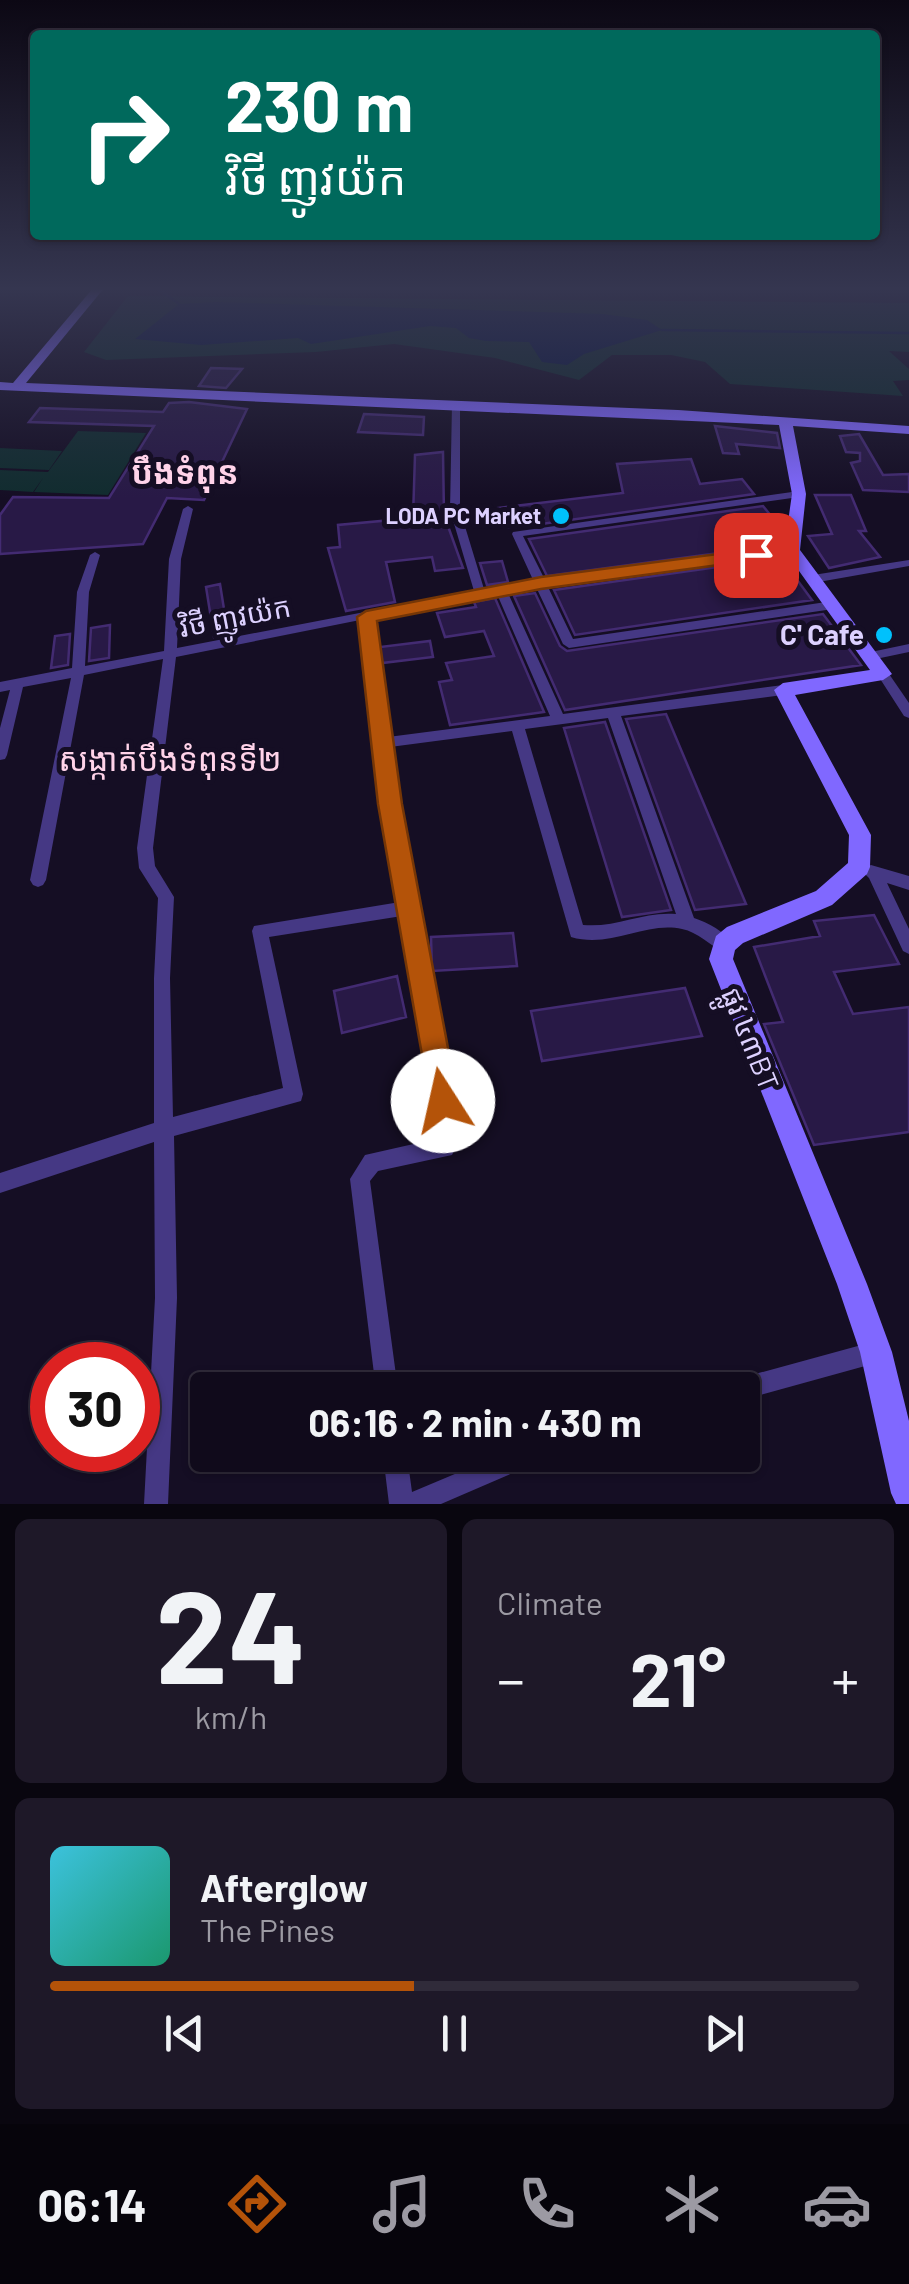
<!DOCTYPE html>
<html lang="en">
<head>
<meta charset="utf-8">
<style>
  :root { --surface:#100a1b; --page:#1e1828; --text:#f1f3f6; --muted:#9c9aa3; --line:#302b3a; --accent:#b45309 }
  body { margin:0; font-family:Barlow,"Noto Sans Khmer",sans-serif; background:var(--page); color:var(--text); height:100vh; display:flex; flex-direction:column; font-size:38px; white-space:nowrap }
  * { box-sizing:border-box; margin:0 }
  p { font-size:32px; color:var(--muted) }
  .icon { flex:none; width:55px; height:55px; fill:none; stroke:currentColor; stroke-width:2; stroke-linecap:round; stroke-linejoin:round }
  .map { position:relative; height:1504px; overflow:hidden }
  .panel { display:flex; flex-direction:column; gap:15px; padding:15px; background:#09060f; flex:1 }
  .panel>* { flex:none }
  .banner { position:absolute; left:30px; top:30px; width:850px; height:210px; border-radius:10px; box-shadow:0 2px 8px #0004,0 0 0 2px var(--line); background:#00695c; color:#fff; overflow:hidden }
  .speed { position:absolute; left:30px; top:1342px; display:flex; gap:20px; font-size:50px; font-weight:700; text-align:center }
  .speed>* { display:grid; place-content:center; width:130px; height:130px; border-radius:50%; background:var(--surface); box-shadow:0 2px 8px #0004,0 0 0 2px var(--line); line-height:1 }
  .speed .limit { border:15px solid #d22; background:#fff; color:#111 }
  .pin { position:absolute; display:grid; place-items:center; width:85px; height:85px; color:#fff; margin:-42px; border-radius:20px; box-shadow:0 5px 15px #0006 }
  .me { position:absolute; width:110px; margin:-55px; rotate:350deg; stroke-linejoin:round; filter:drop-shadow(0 0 8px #0008) }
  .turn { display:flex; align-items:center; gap:35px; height:210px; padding:0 30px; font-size:45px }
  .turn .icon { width:130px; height:130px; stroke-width:2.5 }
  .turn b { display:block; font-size:70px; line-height:85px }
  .big { font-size:75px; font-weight:700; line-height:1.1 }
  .panel .tile { flex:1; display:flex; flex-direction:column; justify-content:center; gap:15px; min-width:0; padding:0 35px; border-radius:15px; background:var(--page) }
  .panel .dial { align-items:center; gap:0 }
  .dial b { font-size:130px; line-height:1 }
  .song { display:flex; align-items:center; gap:30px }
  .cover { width:120px; height:120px; border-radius:15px; background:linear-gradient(135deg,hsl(190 70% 55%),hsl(160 70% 35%)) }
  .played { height:10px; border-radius:5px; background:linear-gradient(90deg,var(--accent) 45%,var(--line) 45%) }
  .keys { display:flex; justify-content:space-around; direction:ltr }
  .heat { display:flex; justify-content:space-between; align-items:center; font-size:55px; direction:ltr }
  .panel .tiles { flex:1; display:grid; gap:15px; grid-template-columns:1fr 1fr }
  .tile:last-child { grid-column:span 2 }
  .trip { position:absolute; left:190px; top:1372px; width:570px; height:100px; border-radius:10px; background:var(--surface); box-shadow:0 2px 8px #0004,0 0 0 2px var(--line); font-weight:700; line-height:100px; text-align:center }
  .tabs { display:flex; height:160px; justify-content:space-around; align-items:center; background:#06040b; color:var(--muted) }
  .tabs .icon { width:70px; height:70px }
  .tabs .active { color:var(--accent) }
  .tabs b { font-size:45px; color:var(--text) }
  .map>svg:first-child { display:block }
  .green { fill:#112c2f }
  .water { fill:#091643 }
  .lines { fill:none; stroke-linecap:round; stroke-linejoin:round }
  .stream { stroke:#091643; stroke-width:2.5 }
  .building { fill:#281946; stroke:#432b72; stroke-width:2.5 }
  .street { fill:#453884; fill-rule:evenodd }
  .secondary { fill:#8068ff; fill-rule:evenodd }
  .route { fill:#b45309; stroke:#753606; stroke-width:2.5 }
  .poi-dot { fill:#00c1fc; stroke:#150e24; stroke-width:4 }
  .labels { text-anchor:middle; stroke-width:10; stroke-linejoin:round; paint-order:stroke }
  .far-poi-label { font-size:22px; font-weight:bold; fill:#ddd1ff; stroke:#150e24; text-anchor:end }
  .street-label { font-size:28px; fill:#ddd1ff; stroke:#150e24 }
  .poi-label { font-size:28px; font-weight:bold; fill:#ddd1ff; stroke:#150e24; text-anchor:end }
  .far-district-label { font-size:32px; font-weight:bold; fill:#ffd3e9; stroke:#150e24 }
  .quarter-label { font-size:32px; fill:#ffd3e9; stroke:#150e24 }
</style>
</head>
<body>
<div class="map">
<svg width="909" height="1504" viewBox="0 0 909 1504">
  <rect width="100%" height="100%" fill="#150e24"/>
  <path class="green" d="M 128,296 L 909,303 L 909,352 L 889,351 L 909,369 L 909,380 L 893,381 L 903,396 L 730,384 L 705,362 L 671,355 L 612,355 L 579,380 L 495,358 L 394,344 L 316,352 L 106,360 L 84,352 Z
    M 78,431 L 146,433 L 108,495 L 34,492 L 43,478 L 33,492 L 0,490 L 0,470 L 48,472 Z
    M 0,448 L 62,451 L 49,470 L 0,468 Z"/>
  <path class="water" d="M 216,302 L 603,314 L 647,320 L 662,330 L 584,354 L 567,365 L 542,362 L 529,342 L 486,341 L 469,338 L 456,328 L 430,326 L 311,344 L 298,338 L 201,345 L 135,339 L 179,304 Z"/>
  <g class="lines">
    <path class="stream" d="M 135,287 L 157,288 L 179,304
      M 662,330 L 909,333"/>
  </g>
  <path class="building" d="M 211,368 L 242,369 L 226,388 L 199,386 Z
    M 189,402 L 247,409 L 204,500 L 167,498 L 143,544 L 0,554 L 0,515 L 13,497 L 109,498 L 154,426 L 29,422 L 40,408 L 163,412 L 169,403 Z
    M 364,414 L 424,417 L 423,435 L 358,432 Z
    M 715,426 L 777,433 L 780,448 L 736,444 L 739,454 L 723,453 Z
    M 859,434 L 883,475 L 909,474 L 909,492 L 863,490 L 851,463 L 860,461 L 860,453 L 846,452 L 840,436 Z
    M 443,452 L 444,515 L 463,568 L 435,571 L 432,557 L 386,562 L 395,602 L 346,611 L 328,548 L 340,547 L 338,525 L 413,518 L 415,455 Z
    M 691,459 L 700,484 L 742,479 L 754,494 L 520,527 L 506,527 L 498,508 L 623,493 L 617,464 Z
    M 815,495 L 851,495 L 866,531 L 859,531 L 880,557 L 829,568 L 808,536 L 832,534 Z
    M 763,506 L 776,522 L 763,524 L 777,544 L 771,546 L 547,576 L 529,539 Z
    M 781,558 L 812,600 L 575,635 L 554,590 Z
    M 502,561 L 508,582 L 487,585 L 480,563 Z
    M 220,584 L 228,634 L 214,637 L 206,587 Z
    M 535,593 L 560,646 L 567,651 L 823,614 L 861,665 L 565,710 L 514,596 Z
    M 495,598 L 544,712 L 450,725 L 439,682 L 452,680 L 446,663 L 494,656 L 484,631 L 445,637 L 437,613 L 476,607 L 474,602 Z
    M 110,625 L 109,658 L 89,661 L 91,628 Z
    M 70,634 L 68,665 L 51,668 L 55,636 Z
    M 430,641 L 433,657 L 382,663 L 380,647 Z
    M 666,714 L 746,904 L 695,910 L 626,719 Z
    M 605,722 L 671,910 L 622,917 L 564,728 Z
    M 874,915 L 899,964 L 834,972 L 853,1014 L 909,1007 L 909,1132 L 814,1145 L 764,1024 L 783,1022 L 754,947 L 820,936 L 814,921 Z
    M 513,933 L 517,966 L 432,971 L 431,937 Z
    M 397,976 L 406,1017 L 342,1033 L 334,991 Z
    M 685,988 L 702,1036 L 542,1061 L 531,1011 Z"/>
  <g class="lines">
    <path class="street" d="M 456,401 L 460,404 L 460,510 L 484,589 L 534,582 L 512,534 L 513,532 L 799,491 L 804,494 L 799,497 L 523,536 L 545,580 L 792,547 L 797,550 L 792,553 L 548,587 L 573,639 L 833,601 L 839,605 L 833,609 L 569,648 L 563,644 L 537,589 L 508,593 L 563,714 L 783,685 L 788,687 L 789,690 L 783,695 L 621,716 L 694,918 C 708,923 725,931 732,944 L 730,949 L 724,952 C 709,945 698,932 682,929 C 645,921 611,949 571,937 L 512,731 L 390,747 L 397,804 L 460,1139 L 452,1155 L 378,1171 L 370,1181 L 398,1390 L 376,1390 L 350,1179 L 365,1155 L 440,1138 L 402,916 L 269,937 L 303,1094 L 301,1101 L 174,1136 L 177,1298 L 168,1504 L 144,1504 L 155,1298 L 154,1142 L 0,1193 L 0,1173 L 154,1123 L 154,978 L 158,898 L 139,868 L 137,848 L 163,659 L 84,675 L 46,880 L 43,885 L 38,887 L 33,885 L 30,880 L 71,678 L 23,687 L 7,755 L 5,759 L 0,760 L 0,728 L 10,690 L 0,692 L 0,682 L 72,668 L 77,592 L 90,555 L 95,552 L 100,555 L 89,592 L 85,666 L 164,651 L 169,559 L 183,509 L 188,506 L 193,509 L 181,559 L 177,648 L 474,591 L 450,510 L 452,404 ZM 497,594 L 550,716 L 388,737 L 372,618 ZM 360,620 L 383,804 L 400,902 L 254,926 L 252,931 L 283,1088 L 173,1117 L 170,978 L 174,897 L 155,866 L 153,848 L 176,657 ZM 608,718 L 676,914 C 644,911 616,928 583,925 L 525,729 Z
      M 909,560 L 909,566 L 813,583 L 807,579 L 813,575 Z
      M 909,644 L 909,652 L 871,660 L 865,656 L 871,652 Z
      M 883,670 L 887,671 L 909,703 L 909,718 L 904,716 L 877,674 Z
      M 871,865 L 909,876 L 909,890 L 887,883 L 909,929 L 909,954 L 903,951 L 869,878 L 863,872 L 866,867 Z
      M 876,1341 L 884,1344 L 887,1352 L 884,1360 L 876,1363 L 742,1400 L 742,1390 L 726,1390 L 729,1382 L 737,1379 Z
      M 383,1455 L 407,1455 L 412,1492 L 500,1455 L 540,1455 L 536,1463 L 441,1504 L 389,1504 Z"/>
    <path class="secondary" d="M 94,287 L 105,287 L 26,383 L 678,410 L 909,426 L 909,434 L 793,426 L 806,494 L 800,550 L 892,674 L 883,680 L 795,695 L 871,835 L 870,867 L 867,874 L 832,905 L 743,943 L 735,950 L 733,959 L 867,1284 L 892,1352 L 909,1421 L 909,1504 L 896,1504 L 891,1493 L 860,1352 L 837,1284 L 709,959 L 716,936 L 727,927 L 816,891 L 848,863 L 849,835 L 774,690 L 783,683 L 870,670 L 784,550 L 792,494 L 779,425 L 0,390 L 0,382 L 13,383 Z"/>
  </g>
  <linearGradient id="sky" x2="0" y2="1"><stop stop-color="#0c0814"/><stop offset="0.58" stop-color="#353650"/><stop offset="1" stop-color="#353650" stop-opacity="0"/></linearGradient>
  <rect width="909" height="498" fill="url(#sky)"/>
  <path class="route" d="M 756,549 L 763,551 L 763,559 L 541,589 L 377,621 L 402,804 L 458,1101 L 454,1112 L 443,1116 L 432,1112 L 378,804 L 357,617 L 366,611 L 541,577 Z"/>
  <g class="poi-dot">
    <circle cx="561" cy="516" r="10"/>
    <circle cx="884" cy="635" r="10"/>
  </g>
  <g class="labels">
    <g class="far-poi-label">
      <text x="541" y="524">LODA PC Market</text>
    </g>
    <g class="street-label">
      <text transform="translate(235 617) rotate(-11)" y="10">វិថី ញូវយ៉ក</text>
      <text transform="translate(750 1039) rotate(68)" y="10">ផ្លូវ ៤៣BT</text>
    </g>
    <g class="poi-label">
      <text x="864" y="645">C' Cafe</text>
    </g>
    <g class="far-district-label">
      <text x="185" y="484">បឹងទំពុន</text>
    </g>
    <g class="quarter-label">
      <text x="170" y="771">សង្កាត់បឹងទំពុនទី២</text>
    </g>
  </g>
</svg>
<div class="speed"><div class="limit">30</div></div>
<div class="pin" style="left:756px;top:555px;background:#d93025"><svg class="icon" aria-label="arrive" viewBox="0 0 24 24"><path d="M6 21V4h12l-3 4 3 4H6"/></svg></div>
<svg class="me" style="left:443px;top:1101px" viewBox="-20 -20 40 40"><circle r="19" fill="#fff"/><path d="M0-13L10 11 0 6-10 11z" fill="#b45309"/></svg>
<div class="trip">06:16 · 2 min · 430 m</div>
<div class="banner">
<div class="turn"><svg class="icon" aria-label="right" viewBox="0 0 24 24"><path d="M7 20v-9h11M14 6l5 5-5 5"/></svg><div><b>230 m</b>វិថី ញូវយ៉ក</div></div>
</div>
</div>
<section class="panel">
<div class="tiles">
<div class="tile dial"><b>24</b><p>km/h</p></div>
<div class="tile"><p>Climate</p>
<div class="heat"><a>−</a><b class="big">21°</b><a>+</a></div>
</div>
<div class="tile">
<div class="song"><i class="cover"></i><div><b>Afterglow</b><p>The Pines</p></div></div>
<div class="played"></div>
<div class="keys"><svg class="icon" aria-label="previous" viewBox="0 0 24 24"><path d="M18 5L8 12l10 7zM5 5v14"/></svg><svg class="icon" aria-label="pause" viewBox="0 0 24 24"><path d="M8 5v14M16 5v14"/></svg><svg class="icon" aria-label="next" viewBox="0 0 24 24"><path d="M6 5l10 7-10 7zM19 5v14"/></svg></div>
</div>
</div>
</section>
<nav class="tabs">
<b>06:14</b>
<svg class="icon active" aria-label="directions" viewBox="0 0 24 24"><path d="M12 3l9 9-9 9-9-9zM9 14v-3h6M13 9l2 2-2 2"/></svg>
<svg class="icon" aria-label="music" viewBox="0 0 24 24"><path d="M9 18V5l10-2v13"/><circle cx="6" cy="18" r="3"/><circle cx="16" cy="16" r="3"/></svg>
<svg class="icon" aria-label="phone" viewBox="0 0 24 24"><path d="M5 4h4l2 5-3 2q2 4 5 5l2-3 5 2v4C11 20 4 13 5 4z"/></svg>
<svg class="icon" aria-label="climate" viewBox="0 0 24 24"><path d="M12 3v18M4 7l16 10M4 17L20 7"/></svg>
<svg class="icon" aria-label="car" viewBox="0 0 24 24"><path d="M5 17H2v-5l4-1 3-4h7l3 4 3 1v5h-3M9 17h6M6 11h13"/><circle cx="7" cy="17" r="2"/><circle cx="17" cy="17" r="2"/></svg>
</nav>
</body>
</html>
